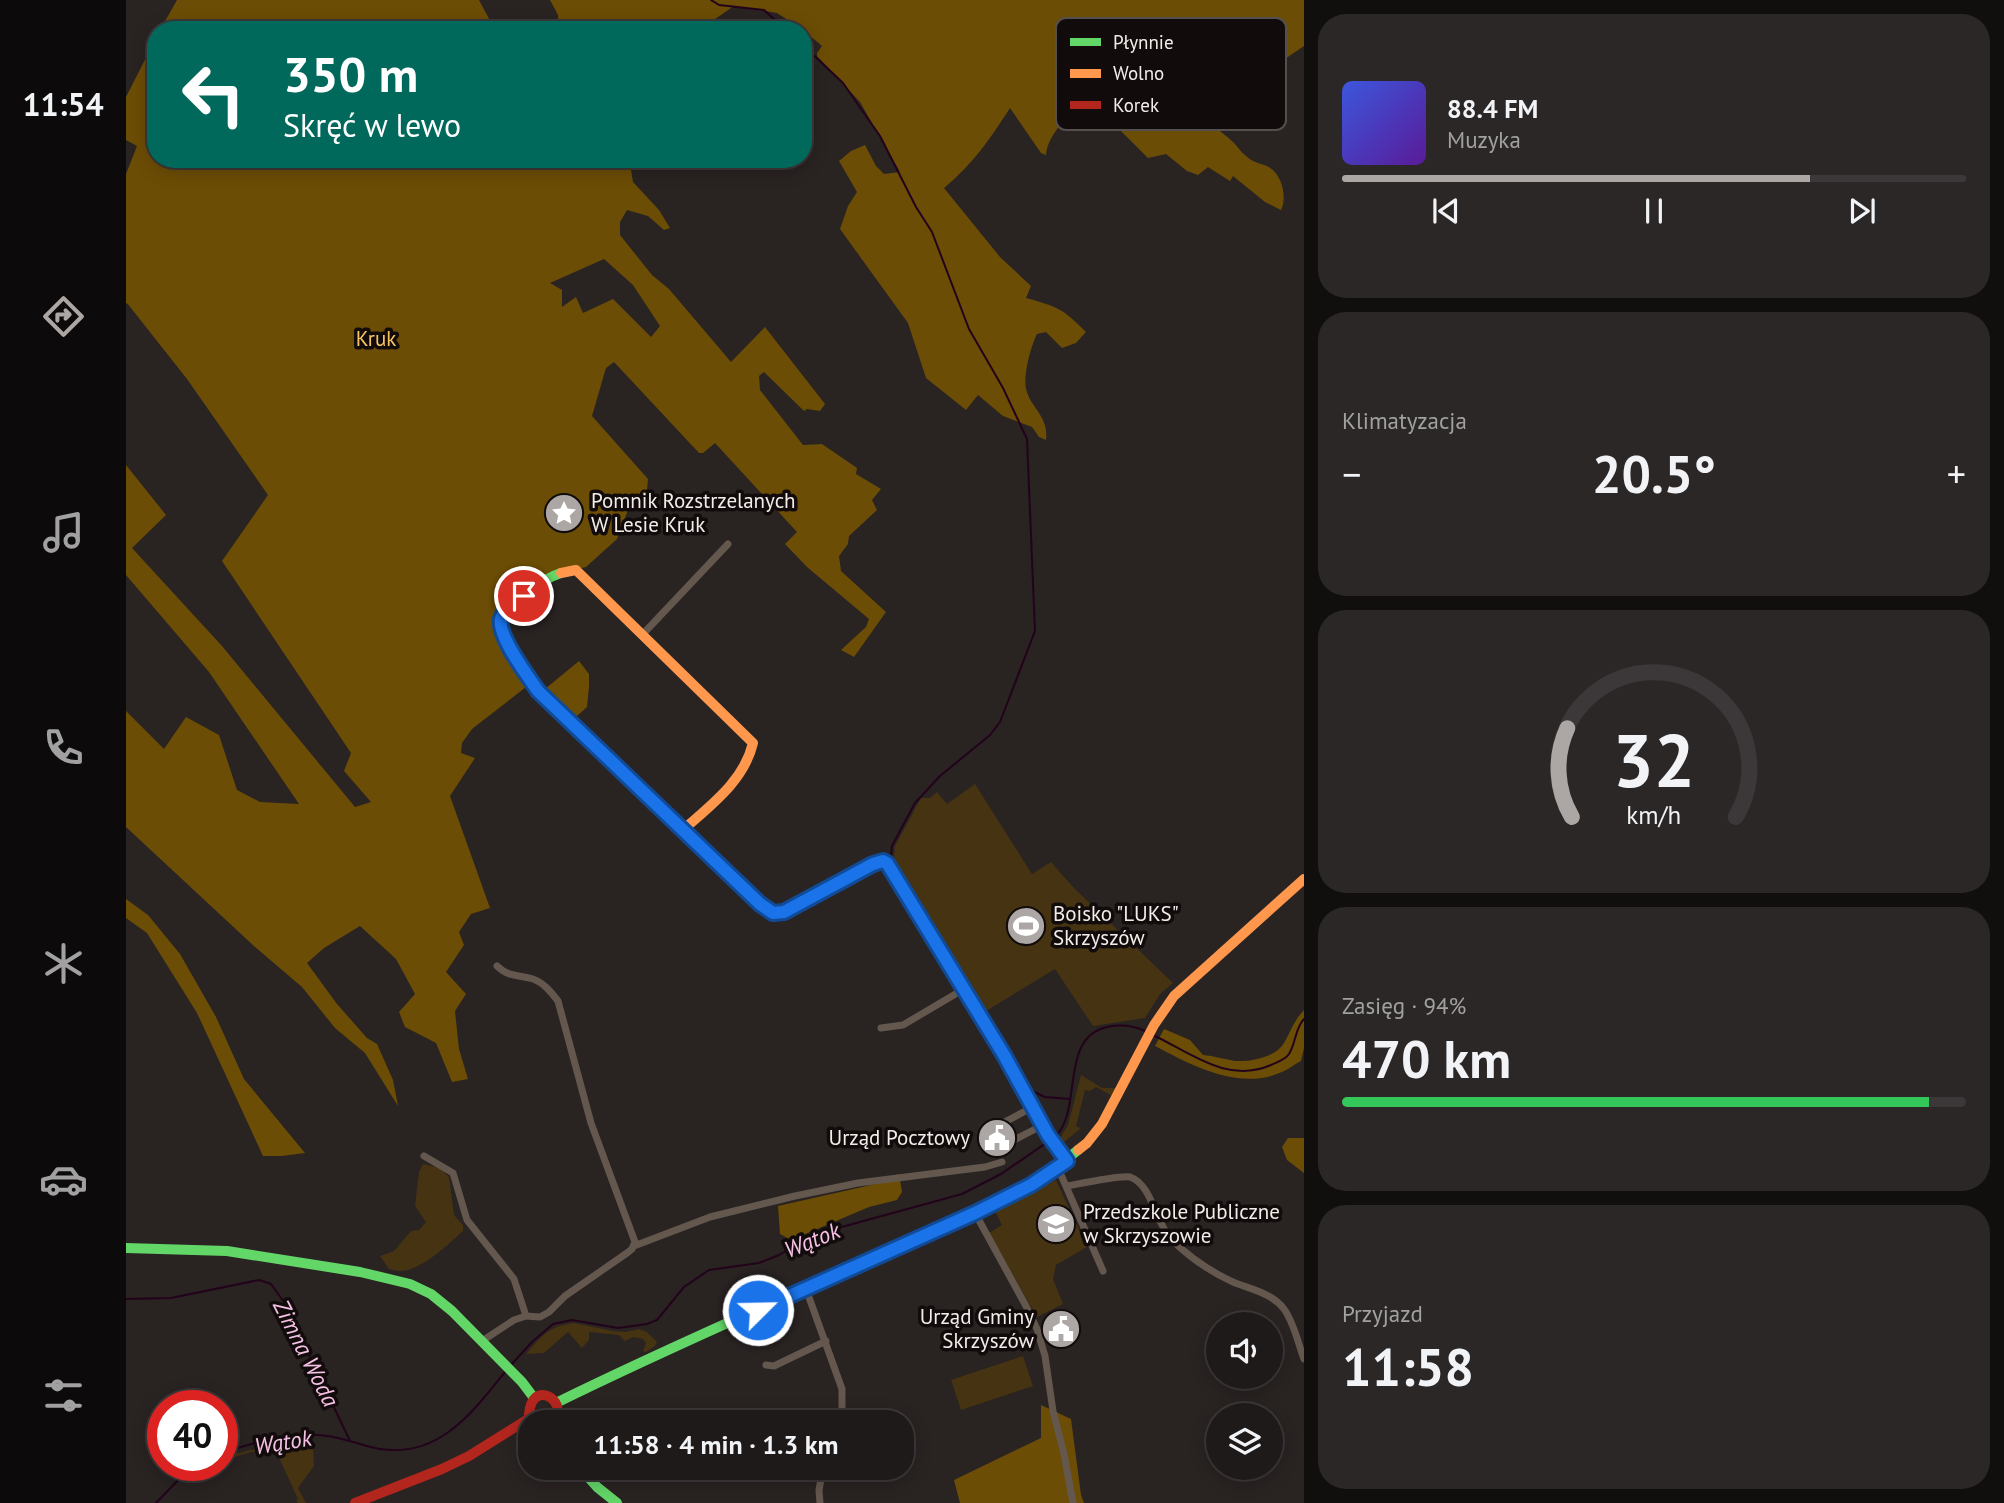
<!DOCTYPE html>
<html lang="pl">
<head>
<meta charset="utf-8">
<style>
  :root { --surface:#1f1a1a; --page:#2c2727; --text:#f1f3f6; --muted:#a1a1a2; --line:#3c3839; --accent:#aca6a4 }
  body { margin:0; font-family:"PT Sans",sans-serif; background:var(--page); color:var(--text); height:100vh; display:flex; flex-direction:column; font-size:26px; white-space:nowrap }
  * { box-sizing:border-box; margin:0 }
  p { font-size:23px; color:var(--muted) }
  .icon { flex:none; width:38px; height:38px; fill:none; stroke:currentColor; stroke-width:2; stroke-linecap:round; stroke-linejoin:round }
  .map { position:relative; flex:1; overflow:hidden }
  .side { display:flex; flex-direction:column; gap:14px; padding:14px; background:#110e0e; width:700px }
  .side>* { flex:none }
  .top-card { position:absolute; left:21px; top:21px; width:665px; height:147px; border-radius:28px; box-shadow:0 4px 18px #0003,0 0 0 2px var(--line); background:#00695c; color:#fff; overflow:hidden }
  .fabs { position:absolute; left:1080px; top:1312px; display:grid; gap:14px }
  .fabs a { display:grid; place-items:center; width:77px; height:77px; border-radius:50%; background:var(--surface); box-shadow:0 4px 18px #0003,0 0 0 2px var(--line); font-size:35px }
  .speed { position:absolute; left:21px; top:1390px; display:flex; gap:14px; font-size:35px; font-weight:700; text-align:center }
  .speed>* { display:grid; place-content:center; width:91px; height:91px; border-radius:50%; background:var(--surface); box-shadow:0 4px 18px #0003,0 0 0 2px var(--line); line-height:1 }
  .speed .limit { border:10px solid #d22; background:#fff; color:#111 }
  .pin { position:absolute; display:grid; place-items:center; width:60px; height:60px; color:#fff; margin:-30px; border:4px solid #fff; border-radius:50%; box-shadow:0 2px 7px #0007 }
  .me { position:absolute; width:77px; margin:-38px; rotate:67deg; stroke-linejoin:round; filter:drop-shadow(0 0 5px #0008) }
  .turn { display:flex; align-items:center; gap:24px; height:147px; padding:0 21px; font-size:32px }
  .turn .icon { width:91px; height:91px; stroke-width:2.5 }
  .turn b { display:block; font-size:49px; line-height:60px }
  .big { font-size:52px; font-weight:700; line-height:1.1 }
  .side .card { flex:1; display:flex; flex-direction:column; justify-content:center; gap:10px; min-width:0; padding:0 24px; border-radius:28px; background:var(--page) }
  .side .dial { align-items:center; gap:0 }
  .dial svg { height:182px; overflow:visible; fill:none; stroke:var(--line); stroke-width:7; stroke-linecap:round; text-anchor:middle }
  .dial text { fill:var(--text); stroke:none }
  .song { display:flex; align-items:center; gap:21px }
  .cover { width:84px; height:84px; border-radius:10px; background:linear-gradient(135deg,hsl(230 70% 55%),hsl(270 70% 35%)) }
  .played { height:7px; border-radius:4px; background:linear-gradient(90deg,var(--accent) 75%,var(--line) 75%) }
  .keys { display:flex; justify-content:space-around; direction:ltr }
  .heat { display:flex; justify-content:space-between; align-items:center; font-size:38px; direction:ltr }
  .charge { height:10px; border-radius:5px; background:linear-gradient(90deg,#34c759 94%,var(--line) 0) }
  .trip { position:absolute; left:392px; top:1410px; width:396px; height:70px; border-radius:28px; background:var(--surface); box-shadow:0 4px 18px #0003,0 0 0 2px var(--line); font-weight:700; line-height:70px; text-align:center }
  main { display:flex; flex:1; min-height:0 }
  .menu { display:flex; flex-direction:column; width:126px; justify-content:space-around; align-items:center; background:#0c0a0a; color:var(--muted) }
  .menu .icon { width:49px; height:49px }
  .menu .on { color:var(--accent) }
  .menu b { font-size:32px; color:var(--text) }
  .map>svg:first-child { display:block }
  .green { fill:#453312 }
  .forest { fill:#6c4d05; fill-rule:evenodd }
  .lines { fill:none; stroke-linecap:round; stroke-linejoin:round }
  .stream { stroke:#23031b; stroke-width:2 }
  .street { stroke:#63574e; stroke-width:7 }
  .fast { stroke:#63d668; stroke-width:10 }
  .slow { stroke:#ff974d; stroke-width:10 }
  .jam { stroke:#b3261e; stroke-width:10 }
  .route-casing { stroke:#114b97; stroke-width:18 }
  .route { stroke:#1a73e8; stroke-width:12 }
  .labels { text-anchor:middle; stroke-width:7; stroke-linejoin:round; paint-order:stroke }
  .park-label { font-size:21px; fill:#f7c464; stroke:#110c0b }
  .poi-label { font-size:21px; fill:#f3ecea; stroke:#110c0b; text-anchor:start }
  .water-label { font-size:23px; font-style:italic; fill:#f6c1e5; stroke:#110c0b }
  .key { fill:#110c0b; stroke:#554f4e; stroke-width:2 }
  .key-label { font-size:19px; fill:#f3ecea }
</style>
</head>
<body>
<main>
<nav class="menu">
<b>11:54</b>
<svg class="icon on" aria-label="directions" viewBox="0 0 24 24"><path d="M12 3l9 9-9 9-9-9zM9 14v-3h6M13 9l2 2-2 2"/></svg>
<svg class="icon" aria-label="music" viewBox="0 0 24 24"><path d="M9 18V5l10-2v13"/><circle cx="6" cy="18" r="3"/><circle cx="16" cy="16" r="3"/></svg>
<svg class="icon" aria-label="phone" viewBox="0 0 24 24"><path d="M5 4h4l2 5-3 2q2 4 5 5l2-3 5 2v4C11 20 4 13 5 4z"/></svg>
<svg class="icon" aria-label="climate" viewBox="0 0 24 24"><path d="M12 3v18M4 7l16 10M4 17L20 7"/></svg>
<svg class="icon" aria-label="car" viewBox="0 0 24 24"><path d="M5 17H2v-5l4-1 3-4h7l3 4 3 1v5h-3M9 17h6M6 11h13"/><circle cx="7" cy="17" r="2"/><circle cx="17" cy="17" r="2"/></svg>
<svg class="icon" aria-label="filters" viewBox="0 0 24 24"><path d="M4 7h16M4 17h16"/><circle cx="9" cy="7" r="2"/><circle cx="15" cy="17" r="2"/></svg>
</nav>
<div class="map">
<svg width="1178" height="1503" viewBox="0 0 1178 1503">
  <rect width="100%" height="100%" fill="#292322"/>
  <path class="green" d="M 849,784 L 906,874 L 925,862 L 948,888 L 1047,983 L 1034,994 L 1019,1018 L 967,1026 L 929,969 L 857,1013 L 772,867 L 768,857 L 769,846 L 795,798 L 804,798 L 811,792 L 821,804 Z
    M 955,1075 L 976,1088 L 990,1088 L 986,1096 L 970,1087 L 964,1091 L 959,1090 L 950,1126 L 954,1128 L 953,1130 L 933,1146 L 931,1143 L 942,1125 Z
    M 297,1164 L 314,1168 L 323,1177 L 328,1215 L 337,1225 L 337,1231 C 323,1244 294,1271 275,1271 C 271,1271 267,1270 263,1269 L 254,1256 L 268,1251 L 285,1231 L 293,1230 L 300,1222 L 289,1206 L 293,1172 Z
    M 930,1180 L 961,1247 L 930,1265 L 927,1279 L 937,1304 L 911,1317 L 863,1233 L 876,1225 L 869,1211 Z
    M 448,1323 L 487,1331 L 500,1332 L 513,1329 L 521,1332 L 531,1342 L 529,1346 L 520,1352 L 517,1351 L 520,1343 L 517,1339 L 507,1337 L 499,1341 L 493,1335 L 463,1332 L 463,1340 L 456,1348 L 442,1332 L 418,1353 L 400,1354 C 416,1336 422,1326 448,1323 Z
    M 897,1356 L 907,1386 L 835,1410 L 825,1380 Z
    M 187,1445 L 188,1466 L 172,1488 L 180,1503 L 172,1503 L 170,1500 L 172,1499 L 149,1449 L 125,1452 L 96,1461 C 115,1446 162,1447 187,1445 Z"/>
  <path class="forest" d="M 51,0 L 353,0 L 369,30 L 34,30 Z
    M 424,0 L 1178,0 L 1178,46 L 1150,65 L 1128,72 L 1117,64 L 1104,68 L 1106,74 L 1138,108 L 1137,120 L 1098,92 L 1065,109 C 1079,121 1095,130 1108,143 C 1112,147 1115,152 1119,155 C 1126,162 1130,162 1138,165 C 1155,170 1162,196 1155,210 L 1139,202 L 1107,176 L 1104,181 L 1082,167 L 1072,175 L 1061,171 L 1040,154 L 1022,158 L 962,98 C 946,113 922,132 920,155 L 915,153 L 884,108 C 864,139 847,164 818,188 L 874,257 L 905,286 L 900,298 C 932,307 936,308 960,332 L 950,343 L 936,348 L 920,332 L 911,334 C 905,346 897,375 900,389 C 905,409 923,416 920,440 L 913,437 L 906,427 L 877,416 L 852,395 L 840,410 L 800,378 L 782,323 L 714,229 L 722,206 L 731,192 L 713,161 L 725,151 L 739,145 L 750,166 L 758,174 L 774,172 L 734,102 L 691,56 L 691,53 L 696,46 L 677,30 L 651,13 L 608,6 C 596,14 584,24 570,28 C 554,32 535,30 520,30 L 515,23 L 505,30 L 433,30 L 432,15 Z
    M 30,38 L 30,159 L 501,159 L 504,164 L 507,182 L 533,210 L 544,228 L 538,230 L 522,216 L 501,210 L 494,222 L 494,235 L 526,275 L 543,289 L 605,362 L 639,327 L 699,404 L 694,411 L 681,409 L 678,411 L 638,372 L 633,376 L 634,390 L 677,445 L 696,444 L 731,468 L 730,474 L 755,489 L 746,500 L 751,510 L 723,536 L 722,544 L 713,556 L 715,571 L 760,612 L 728,657 L 715,650 L 740,627 L 743,619 L 681,567 L 659,544 L 671,532 L 589,443 L 577,453 L 573,453 L 488,362 L 480,368 L 466,416 L 522,479 L 520,500 L 502,510 L 491,539 L 460,567 L 421,576 L 371,614 C 375,640 393,662 400,687 L 346,729 L 336,743 L 335,753 L 349,758 L 324,796 L 364,908 L 345,914 L 333,932 L 338,945 L 320,972 L 340,994 L 329,1011 L 333,1049 L 342,1079 L 326,1082 L 310,1043 L 279,1027 L 273,1012 L 289,994 L 270,959 L 234,926 L 198,948 L 181,963 L 211,1004 L 241,1038 L 251,1044 L 267,1080 L 272,1106 L 239,1053 L 209,1028 L 176,987 L 129,947 L 0,827 L 0,711 L 38,749 L 60,717 L 93,735 L 111,790 L 134,802 L 173,804 L 83,672 L 0,575 L 0,465 L 40,515 L 6,548 L 96,646 L 229,807 L 245,802 L 218,771 L 225,753 L 96,561 L 142,495 L 61,379 L 1,303 L 0,304 L 0,174 L 11,146 L 0,140 L 0,97 ZM 478,259 L 507,285 L 534,326 L 525,337 L 487,299 L 457,313 L 450,297 L 436,307 L 436,290 L 424,283 Z
    M 453,661 L 463,674 L 463,687 L 461,707 L 451,716 L 437,709 L 419,689 Z
    M 0,899 L 22,915 L 54,954 L 90,1017 L 118,1079 L 179,1153 L 156,1156 L 137,1156 L 71,1013 L 21,933 L 0,918 Z
    M 1178,1010 L 1178,1048 L 1175,1061 C 1169,1064 1163,1069 1156,1072 C 1113,1091 1067,1066 1029,1046 L 1038,1029 L 1064,1040 L 1077,1055 C 1088,1056 1098,1059 1109,1061 C 1125,1062 1150,1057 1158,1043 C 1165,1031 1168,1020 1178,1010 Z
    M 1162,1138 L 1178,1138 L 1178,1173 L 1161,1160 L 1156,1147 Z
    M 773,1174 L 776,1192 L 771,1200 L 743,1207 L 665,1240 L 654,1234 L 652,1206 L 754,1183 L 765,1176 Z
    M 915,1405 L 945,1419 L 955,1495 L 958,1503 L 834,1503 L 828,1480 L 915,1438 Z"/>
  <g class="lines">
    <path class="stream" d="M 585,0 L 593,5 L 638,10 L 660,30
      M 677,45 L 717,83 L 754,136 L 790,207 L 806,232 L 843,329 L 877,388 L 901,439 L 909,631 L 874,722 L 864,735 L 814,776 L 789,803 L 766,846 L 765,856 L 776,878
      M 800,918 L 810,933
      M 816,943 L 829,966
      M 864,1023 L 906,1091 L 919,1097 L 944,1099
      M 1027,1035 C 1065,1053 1101,1084 1145,1065 C 1151,1062 1159,1060 1163,1054 C 1170,1043 1169,1028 1178,1019
      M 930,1136 C 957,1108 933,1038 981,1027 C 995,1024 1006,1025 1019,1031
      M 0,1299 L 45,1298 L 133,1280 L 145,1284 L 158,1302 L 224,1441
      M 385,1365 L 406,1342 L 427,1324 L 446,1320 L 492,1328 L 521,1324 L 531,1320 L 558,1287 L 583,1270 L 633,1263 L 653,1255 L 690,1234 L 836,1194 L 875,1174 L 923,1141
      M 96,1453 C 129,1442 166,1431 201,1436 C 219,1438 236,1446 254,1449 C 313,1458 346,1413 379,1372
      M 30,1503 L 59,1473 L 71,1465"/>
    <path class="street" d="M 516,635 L 602,544
      M 755,1028 L 777,1025 L 838,989
      M 907,1107 L 858,1133 L 857,1137 L 863,1149 L 867,1151 L 917,1125
      M 298,1156 L 327,1173 L 341,1220 L 388,1279 L 400,1316
      M 932,1168 L 977,1271
      M 941,1186 C 952,1184 995,1175 1004,1177 C 1026,1184 1030,1224 1045,1239 C 1062,1256 1085,1272 1107,1282 C 1124,1289 1146,1293 1158,1309 C 1168,1323 1172,1343 1178,1359
      M 849,1213 L 900,1306 L 911,1329 L 919,1356 L 927,1411 L 938,1454 L 947,1503
      M 508,1246 L 584,1217 L 669,1196 L 732,1183 L 859,1167 L 876,1162
      M 680,1289 L 716,1389 L 716,1409 L 711,1423
      M 356,1341 L 388,1320 L 400,1316 L 414,1317 L 423,1312 L 439,1296 L 501,1253 L 506,1249 L 509,1242 L 465,1123 L 432,1001 C 425,992 418,983 407,979 C 393,975 382,977 371,966
      M 640,1365 L 648,1366 L 700,1341
      M 694,1503 L 693,1490 L 697,1468"/>
    <path class="fast" d="M 435,573 C 419,578 377,605 375,623 C 373,639 402,680 413,692 C 436,717 463,740 487,763 C 536,810 585,857 634,904 L 647,913 L 664,910 L 741,867
      M 863,1030 L 922,1134 L 941,1161
      M 0,1248 L 101,1251 L 234,1272 L 284,1284 L 305,1294 L 326,1311 L 396,1382 L 408,1398
      M 430,1403 C 532,1353 636,1307 741,1261 C 812,1229 892,1202 952,1150
      M 454,1468 L 471,1487 L 491,1503"/>
    <path class="slow" d="M 435,573 L 450,570 L 627,743 C 618,781 585,805 557,830
      M 952,1150 L 961,1143 L 976,1124 L 1028,1025 L 1048,996 L 1178,879"/>
    <path class="jam" d="M 741,867 L 757,861 L 761,863 L 863,1030
      M 410,1423 L 403,1414 C 406,1381 436,1398 431,1413 C 430,1415 425,1421 424,1423
      M 229,1503 L 316,1469 L 343,1456 L 404,1418"/>
  </g>
  <g class="lines">
    <g class="route-casing">
      <path id="route" d="M 398,596 C 391,602 378,609 375,619 C 371,636 402,676 412,691 L 634,904 L 647,913 L 658,912 L 747,864 L 757,861 L 761,863 L 878,1055 L 922,1135 L 941,1161 L 905,1185 L 849,1213 L 632,1310"/>
    </g>
    <use href="#route" class="route"/>
  </g>
  <defs>
    <g id="sight-disc" transform="scale(2.0125)"><circle r="9.5" fill="#aca6a4" stroke="#110c0b"/><path d="M0-6L1.8-2.2L6-1.7L2.9 1.2L3.7 5.4L0 3.3L-3.7 5.4L-2.9 1.2L-6-1.7L-1.8-2.2Z" fill="#fff"/></g>
    <g id="stadium-disc" transform="scale(2.0125)"><circle r="9.5" fill="#aca6a4" stroke="#110c0b"/><path d="M0-5a6.5 5 0 1 0 0 10a6.5 5 0 1 0 0-10ZM-3.5-1.8h7v3.6h-7Z" fill="#fff"/></g>
    <g id="civic-disc" transform="scale(2.0125)"><circle r="9.5" fill="#aca6a4" stroke="#110c0b"/><path d="M-.6-6.5H3V-4.5H.6V-3L4-1V1h2V6H-6V1h2V-1L-.6-3ZM-1.2 2.5V6h2.4V2.5Z" fill="#fff"/></g>
    <g id="school-disc" transform="scale(2.0125)"><circle r="9.5" fill="#aca6a4" stroke="#110c0b"/><path d="M0-5L7-2L0 1L-7-2ZM-4 1L0 2.5L4 1V4Q0 6-4 4Z" fill="#fff"/></g>
  </defs>
  <g fill-rule="evenodd">
    <use href="#sight-disc" x="438" y="513"/>
    <use href="#stadium-disc" x="900" y="926"/>
    <use href="#civic-disc" x="871" y="1138"/>
    <use href="#school-disc" x="930" y="1224"/>
    <use href="#civic-disc" x="935" y="1329"/>
  </g>
  <g class="labels">
    <g class="park-label">
      <text x="250" y="346">Kruk</text>
    </g>
    <g class="poi-label">
      <text x="465" y="508">Pomnik Rozstrzelanych<tspan x="465" dy="24">W Lesie Kruk</tspan></text>
      <text x="927" y="921">Boisko "LUKS"<tspan x="927" dy="24">Skrzyszów</tspan></text>
      <text x="844" y="1145" text-anchor="end">Urząd Pocztowy</text>
      <text x="957" y="1219">Przedszkole Publiczne<tspan x="957" dy="24">w Skrzyszowie</tspan></text>
      <text x="908" y="1324" text-anchor="end">Urząd Gminy<tspan x="908" dy="24">Skrzyszów</tspan></text>
    </g>
    <g class="water-label">
      <text transform="translate(686 1240) rotate(-22)" y="8">Wątok</text>
      <text transform="translate(180 1353) rotate(63)" y="8">Zimna Woda</text>
      <text transform="translate(157 1442) rotate(-9)" y="8">Wątok</text>
    </g>
  </g>
  <rect x="930" y="18" width="230" height="112" rx="10" class="key"/>
  <rect x="944" y="38" width="31" height="8" fill="#63d668"/>
  <rect x="944" y="69" width="31" height="9" fill="#ff974d"/>
  <rect x="944" y="101" width="31" height="8" fill="#b3261e"/>
  <g class="key-label">
    <text x="987" y="49">Płynnie</text>
    <text x="987" y="80">Wolno</text>
    <text x="987" y="112">Korek</text>
  </g>
</svg>
<div class="fabs">
<a><svg class="icon" aria-label="sound" viewBox="0 0 24 24"><path d="M4 9h4l5-4v14l-5-4H4zM17 9q2 3 0 6"/></svg></a>
<a><svg class="icon" aria-label="layers" viewBox="0 0 24 24"><path d="M12 4l9 5-9 5-9-5zM3 14l9 5 9-5"/></svg></a>
</div>
<div class="speed"><div class="limit">40</div></div>
<div class="pin" style="left:398px;top:596px;background:#d93025"><svg class="icon" aria-label="arrive" viewBox="0 0 24 24"><path d="M6 21V4h12l-3 4 3 4H6"/></svg></div>
<svg class="me" style="left:632px;top:1310px" viewBox="-20 -20 40 40"><circle r="17" fill="#1a73e8" stroke="#fff" stroke-width="3"/><path d="M0-11L8 9 0 5-8 9z" fill="#fff"/></svg>
<div class="trip">11:58 · 4 min · 1.3 km</div>
<div class="top-card">
<div class="turn"><svg class="icon" aria-label="left" viewBox="0 0 24 24"><path d="M17 20v-9H6M10 6l-5 5 5 5"/></svg><div><b>350 m</b>Skręć w lewo</div></div>
</div>
</div>
<section class="side">
<div class="card">
<div class="song"><i class="cover"></i><div><b>88.4 FM</b><p>Muzyka</p></div></div>
<div class="played"></div>
<div class="keys"><svg class="icon" aria-label="previous" viewBox="0 0 24 24"><path d="M18 5L8 12l10 7zM5 5v14"/></svg><svg class="icon" aria-label="pause" viewBox="0 0 24 24"><path d="M8 5v14M16 5v14"/></svg><svg class="icon" aria-label="next" viewBox="0 0 24 24"><path d="M6 5l10 7-10 7zM19 5v14"/></svg></div>
</div>
<div class="card"><p>Klimatyzacja</p>
<div class="heat"><a>−</a><b class="big">20.5°</b><a>+</a></div>
</div>
<div class="card dial"><svg viewBox="0 0 100 80">
<path d="M14 69A42 42 0 1 1 86 69"/>
<path d="M14 69A42 42 0 0 1 12 30" stroke="#aca6a4"/>
<text x="50" y="56" font-size="32" font-weight="700">32</text>
<text x="50" y="72" font-size="11">km/h</text>
</svg></div>
<div class="card"><p>Zasięg · 94%</p><b class="big">470 km</b><div class="charge"></div></div>
<div class="card"><p>Przyjazd</p><b class="big">11:58</b></div>
</section>
</main>
</body>
</html>
